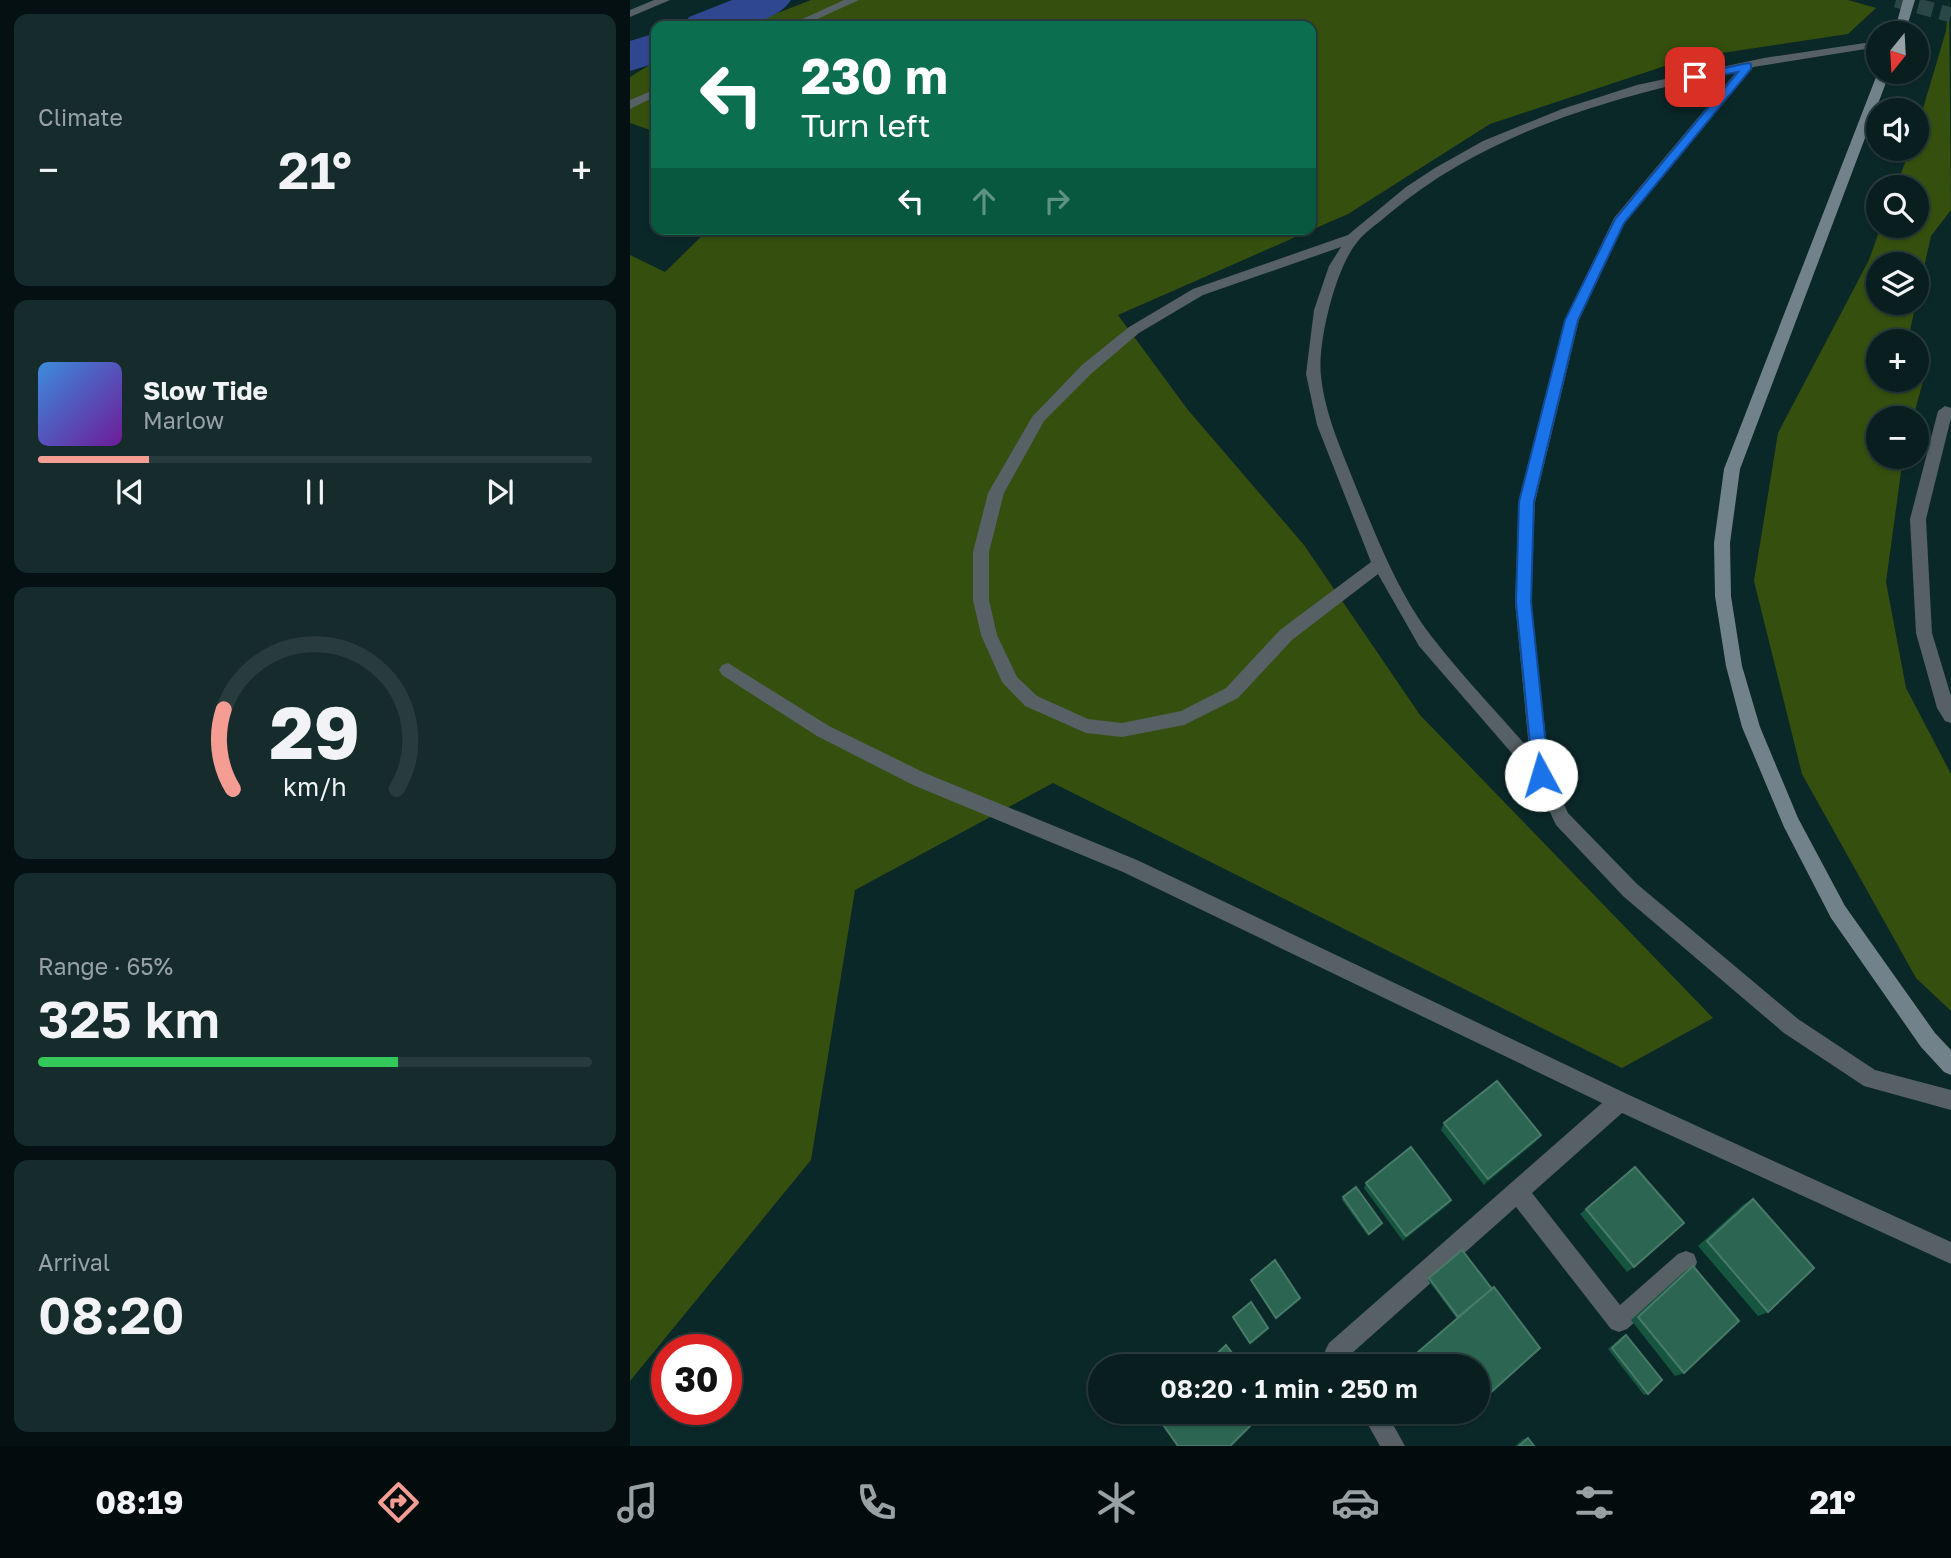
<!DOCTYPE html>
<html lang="en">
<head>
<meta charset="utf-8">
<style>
  :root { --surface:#081e1f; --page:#162b2c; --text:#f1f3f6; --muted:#98a2a4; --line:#293c3d; --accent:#f59c93 }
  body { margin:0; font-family:"Golos Text",sans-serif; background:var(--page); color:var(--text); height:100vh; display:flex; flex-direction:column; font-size:26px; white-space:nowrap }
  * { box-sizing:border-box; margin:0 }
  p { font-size:23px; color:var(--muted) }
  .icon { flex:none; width:38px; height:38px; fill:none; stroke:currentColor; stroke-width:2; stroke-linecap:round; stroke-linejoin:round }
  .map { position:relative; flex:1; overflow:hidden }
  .side { display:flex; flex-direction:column; gap:14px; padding:14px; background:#041011; width:630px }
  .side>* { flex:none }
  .guide { position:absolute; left:21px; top:21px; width:665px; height:214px; border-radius:14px; box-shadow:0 2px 5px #0004,0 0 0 2px var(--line); background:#0b6e4f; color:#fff; overflow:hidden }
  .needle { width:46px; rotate:198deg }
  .fabs { position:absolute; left:1236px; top:21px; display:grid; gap:14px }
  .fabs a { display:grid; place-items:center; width:63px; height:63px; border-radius:50%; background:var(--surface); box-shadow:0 2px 5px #0004,0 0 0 2px var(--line); font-size:35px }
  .speed { position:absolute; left:21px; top:1334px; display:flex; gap:14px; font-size:35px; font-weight:700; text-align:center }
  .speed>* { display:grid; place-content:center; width:91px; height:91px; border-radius:50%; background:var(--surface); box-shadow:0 2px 5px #0004,0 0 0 2px var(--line); line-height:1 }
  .speed .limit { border:10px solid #d22; background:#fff; color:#111 }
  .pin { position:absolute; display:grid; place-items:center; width:60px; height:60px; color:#fff; margin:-30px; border-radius:14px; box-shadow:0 4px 10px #0006 }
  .me { position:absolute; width:77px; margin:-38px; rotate:354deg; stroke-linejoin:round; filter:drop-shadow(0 0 5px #0008) }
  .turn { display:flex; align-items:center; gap:24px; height:147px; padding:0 35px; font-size:32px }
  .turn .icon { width:91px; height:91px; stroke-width:2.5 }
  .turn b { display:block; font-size:49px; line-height:60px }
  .lanes { display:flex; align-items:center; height:66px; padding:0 35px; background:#0003; justify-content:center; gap:35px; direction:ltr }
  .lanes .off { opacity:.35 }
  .big { font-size:52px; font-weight:600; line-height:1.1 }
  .side .tile { flex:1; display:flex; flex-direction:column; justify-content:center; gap:10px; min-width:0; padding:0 24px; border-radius:14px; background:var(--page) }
  .side .dial { align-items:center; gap:0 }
  .dial svg { height:182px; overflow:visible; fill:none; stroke:var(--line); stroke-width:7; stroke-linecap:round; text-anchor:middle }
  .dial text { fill:var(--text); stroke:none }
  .song { display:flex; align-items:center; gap:21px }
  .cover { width:84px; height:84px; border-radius:10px; background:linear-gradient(135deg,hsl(210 70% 55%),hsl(280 70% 35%)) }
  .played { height:7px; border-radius:4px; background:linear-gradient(90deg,var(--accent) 20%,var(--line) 20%) }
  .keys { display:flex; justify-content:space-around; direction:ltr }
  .heat { display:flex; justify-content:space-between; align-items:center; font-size:38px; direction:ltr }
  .charge { height:10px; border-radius:5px; background:linear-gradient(90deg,#34c759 65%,var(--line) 0) }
  .trip { position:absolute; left:458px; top:1354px; width:402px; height:70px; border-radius:35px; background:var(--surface); box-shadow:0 2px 5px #0004,0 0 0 2px var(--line); font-weight:600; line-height:70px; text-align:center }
  .menu { display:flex; height:112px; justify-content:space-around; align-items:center; background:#030c0c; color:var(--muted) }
  .menu .icon { width:49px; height:49px }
  .menu .selected { color:var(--accent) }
  .menu b { font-size:32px; color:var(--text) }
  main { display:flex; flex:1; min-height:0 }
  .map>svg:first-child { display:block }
  .green { fill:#354f0f }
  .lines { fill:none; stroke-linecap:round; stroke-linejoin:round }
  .river { fill:#2f478f; fill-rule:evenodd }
  .highway-tunnel { stroke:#2b4647; stroke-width:15; stroke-dasharray:15 8; stroke-linecap:butt }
  .lane { fill:#566065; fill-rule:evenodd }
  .street { fill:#566065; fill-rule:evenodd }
  .secondary { fill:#72828b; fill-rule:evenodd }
  .wall { fill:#16553f }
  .shaded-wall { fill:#093c2e }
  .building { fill:#2c6552; stroke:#487a6a; stroke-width:2 }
  .route { fill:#1a73e8; stroke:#114b97; stroke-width:2 }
</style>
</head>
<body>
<main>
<section class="side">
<div class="tile"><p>Climate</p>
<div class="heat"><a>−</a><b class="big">21°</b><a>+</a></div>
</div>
<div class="tile">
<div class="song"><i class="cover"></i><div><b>Slow Tide</b><p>Marlow</p></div></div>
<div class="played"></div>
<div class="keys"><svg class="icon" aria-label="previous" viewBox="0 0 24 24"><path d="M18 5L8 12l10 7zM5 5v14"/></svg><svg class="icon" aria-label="pause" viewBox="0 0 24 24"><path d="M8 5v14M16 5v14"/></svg><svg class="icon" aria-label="next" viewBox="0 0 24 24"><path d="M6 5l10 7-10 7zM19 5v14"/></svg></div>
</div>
<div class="tile dial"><svg viewBox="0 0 100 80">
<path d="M14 69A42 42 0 1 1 86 69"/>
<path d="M14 69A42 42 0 0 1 10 34" stroke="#f59c93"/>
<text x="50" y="56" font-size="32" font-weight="700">29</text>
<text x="50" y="72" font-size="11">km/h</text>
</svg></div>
<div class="tile"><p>Range · 65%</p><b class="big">325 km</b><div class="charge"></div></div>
<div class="tile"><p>Arrival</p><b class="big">08:20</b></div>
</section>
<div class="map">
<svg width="1321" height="1446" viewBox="0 0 1321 1446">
  <rect width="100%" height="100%" fill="#0b2829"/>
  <path class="green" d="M 181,0 L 1218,0 L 1246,8 L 1218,34 L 1059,58 L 860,124 L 718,214 L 488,315 L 558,410 L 674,545 L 790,715 L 1083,1018 L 992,1068 L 423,783 L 225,890 L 181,1160 L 0,1381 L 0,255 L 35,272 L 79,229 L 681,229 L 681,26 L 114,26 Z
    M 1319,0 L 1321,210 L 1301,236 L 1286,303 L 1286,264 L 1248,264 L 1248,303 L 1286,303 L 1279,335 L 1282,341 L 1248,341 L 1248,380 L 1286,380 L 1286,350 L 1296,370 L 1283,418 L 1248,418 L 1248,457 L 1273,457 L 1256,582 L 1276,688 L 1321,774 L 1321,1011 L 1286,978 L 1172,774 L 1124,581 L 1148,433 L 1239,260 L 1251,226 L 1286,226 L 1286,187 L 1266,187 L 1280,149 L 1286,149 L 1286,132 L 1316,31 Z
    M 26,61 L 26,132 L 0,123 L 0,77 Z"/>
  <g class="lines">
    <path class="river" d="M 102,0 L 161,0 C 141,30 85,27 53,26 L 59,17 Z
      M 26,33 L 26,63 L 0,71 L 0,41 Z"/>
    <path class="highway-tunnel" d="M 1266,0 L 1321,15"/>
    <path class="lane" d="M 24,0 L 40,0 L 0,17 L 0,10 Z"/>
    <path class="street" d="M 214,0 L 229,0 L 172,26 L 157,26 Z
      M 1248,41 L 1248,47 L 1123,67 L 995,222 L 949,320 L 905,502 L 901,602 L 920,775 L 938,813 L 1007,884 L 1168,1019 L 1245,1070 L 1321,1090 L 1321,1110 L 1234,1086 L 1154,1033 L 993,896 L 926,825 L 905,780 L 789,646 L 748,574 L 662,640 L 608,698 L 554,725 L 492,737 L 456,733 L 395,706 L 372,682 L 351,635 L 343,600 L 343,552 L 358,493 L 402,417 L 452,365 L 499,327 L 563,289 L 718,235 L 776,187 L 805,168 L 853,141 L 932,109 L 1007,85 L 1134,58 ZM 1108,70 L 984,218 L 935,320 L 889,502 L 885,602 L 899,749 C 867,712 832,676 802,637 C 768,593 747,538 726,487 C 712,451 695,415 691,376 C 687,343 706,266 728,241 C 737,230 750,222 760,213 C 859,130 985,97 1108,70 ZM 711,247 L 699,266 L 684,310 L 676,374 L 687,425 L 741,562 L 650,630 L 596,688 L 551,711 L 492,723 L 458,719 L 407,696 L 387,677 L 367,635 L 359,600 L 359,552 L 374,493 L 414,421 L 462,373 L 509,333 L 573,295 Z
      M 26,89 L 26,96 L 0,109 L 0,100 Z
      M 1315,406 L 1321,408 L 1321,418 L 1296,519 L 1302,633 L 1321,696 L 1321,723 L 1315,721 L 1307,708 L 1286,633 L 1280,519 L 1308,411 Z
      M 98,663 L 199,726 L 295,773 L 507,860 L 997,1094 L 1321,1242 L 1321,1264 L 992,1113 L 902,1193 L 990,1305 L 1048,1254 L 1056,1251 L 1064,1254 L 1067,1262 L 1064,1270 L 997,1329 L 989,1332 L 981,1329 L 886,1207 L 721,1354 L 728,1367 L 703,1367 L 695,1351 L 699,1343 L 972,1103 L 493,872 L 283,785 L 187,736 L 92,675 L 89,670 L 92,665 Z
      M 731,1412 L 756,1412 L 775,1446 L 750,1446 Z"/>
    <path class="secondary" d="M 1273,0 L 1285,0 L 1275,33 L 1264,33 Z
      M 1248,72 L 1260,72 L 1110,469 L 1100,543 L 1101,596 L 1112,666 L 1130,727 L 1168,818 L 1215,906 L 1305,1033 L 1321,1050 L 1321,1075 L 1314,1072 L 1291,1047 L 1201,918 L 1154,827 L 1112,727 L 1096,666 L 1085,596 L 1084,543 L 1094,469 Z"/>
  </g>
  <path class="wall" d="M 814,1123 L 906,1142 L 854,1185 L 811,1130 Z
    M 1005,1167 L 1004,1267 L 997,1272 L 950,1214 Z
    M 736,1183 L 821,1200 L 818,1205 L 773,1241 L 734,1188 Z
    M 713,1197 L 751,1226 L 738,1236 L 712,1200 Z
    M 1123,1199 L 1138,1312 L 1128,1316 L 1068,1246 L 1114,1204 Z
    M 832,1250 L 849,1367 L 792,1367 L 784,1356 L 835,1312 L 827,1319 L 798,1280 Z
    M 1063,1266 L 1054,1373 L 1045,1376 L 1001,1320 L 1055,1271 Z
    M 996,1335 L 1018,1394 L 1014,1395 L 978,1349 L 993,1336 Z
    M 823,1412 L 838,1412 L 832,1418 L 828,1419 Z
    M 898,1438 L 904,1446 L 885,1446 L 893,1439 Z"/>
  <path class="shaded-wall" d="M 911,1135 L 906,1142 L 854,1185 L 858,1179 Z
    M 821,1200 L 818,1205 L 773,1241 L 776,1236 Z
    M 752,1223 L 751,1226 L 738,1236 L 739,1234 Z
    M 670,1298 L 670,1300 L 647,1319 L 646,1318 Z
    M 638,1328 L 638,1330 L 621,1345 L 620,1343 Z
    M 634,1412 L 636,1412 L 602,1446 L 600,1446 Z"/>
  <path class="building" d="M 867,1081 L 911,1135 L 858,1179 L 814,1123 Z
    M 781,1147 L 821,1200 L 776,1236 L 736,1183 Z
    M 1005,1167 L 1054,1223 L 1004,1267 L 956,1209 Z
    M 726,1187 L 752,1223 L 739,1234 L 713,1197 Z
    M 1123,1199 L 1184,1268 L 1138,1312 L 1077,1241 Z
    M 832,1250 L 862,1289 L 828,1317 L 799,1278 Z
    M 645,1260 L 670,1298 L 646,1318 L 621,1280 Z
    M 1063,1266 L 1109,1321 L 1054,1373 L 1008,1317 Z
    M 864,1287 L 910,1348 L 849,1403 L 849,1367 L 796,1367 L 787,1353 Z
    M 621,1302 L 638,1328 L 620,1343 L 603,1317 Z
    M 996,1335 L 1032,1380 L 1018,1394 L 982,1348 Z
    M 596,1345 L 613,1367 L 573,1367 Z
    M 526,1412 L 634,1412 L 600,1446 L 548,1446 L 525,1413 Z
    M 828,1412 L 838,1412 L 832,1418 Z
    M 898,1438 L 904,1446 L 889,1446 Z"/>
  <path class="route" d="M 1118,63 L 1121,64 L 1121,69 L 994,223 L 948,320 L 904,502 L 901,602 L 919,775 L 916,780 L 905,780 L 903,775 L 886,602 L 889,502 L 935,320 L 985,219 L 1108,72 L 1065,80 L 1059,77 L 1061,75 Z"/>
</svg>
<div class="fabs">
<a><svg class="needle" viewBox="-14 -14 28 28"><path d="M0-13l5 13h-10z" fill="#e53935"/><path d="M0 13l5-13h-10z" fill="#98a2a4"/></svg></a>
<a><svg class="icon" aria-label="sound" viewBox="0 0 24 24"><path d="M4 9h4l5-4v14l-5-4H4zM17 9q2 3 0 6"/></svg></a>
<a><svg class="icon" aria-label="search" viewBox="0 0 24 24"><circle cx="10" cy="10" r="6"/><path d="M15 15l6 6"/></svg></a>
<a><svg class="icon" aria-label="layers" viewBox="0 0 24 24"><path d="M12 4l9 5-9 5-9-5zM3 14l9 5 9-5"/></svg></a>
<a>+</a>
<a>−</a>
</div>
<div class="speed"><div class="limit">30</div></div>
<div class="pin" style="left:1065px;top:77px;background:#d93025"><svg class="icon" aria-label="arrive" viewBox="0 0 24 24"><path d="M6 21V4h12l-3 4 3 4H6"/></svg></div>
<svg class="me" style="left:911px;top:775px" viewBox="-20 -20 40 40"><circle r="19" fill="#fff"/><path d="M0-13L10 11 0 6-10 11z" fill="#1a73e8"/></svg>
<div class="trip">08:20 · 1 min · 250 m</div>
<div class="guide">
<div class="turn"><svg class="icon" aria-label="left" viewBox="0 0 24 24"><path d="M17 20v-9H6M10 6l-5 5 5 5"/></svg><div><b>230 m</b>Turn left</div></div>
<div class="lanes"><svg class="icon" aria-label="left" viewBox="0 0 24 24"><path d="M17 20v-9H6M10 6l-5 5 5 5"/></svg><svg class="icon off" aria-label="ahead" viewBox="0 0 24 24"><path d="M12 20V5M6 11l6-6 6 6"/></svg><svg class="icon off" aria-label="right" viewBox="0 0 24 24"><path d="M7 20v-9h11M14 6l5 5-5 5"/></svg></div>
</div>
</div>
</main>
<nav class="menu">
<b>08:19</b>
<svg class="icon selected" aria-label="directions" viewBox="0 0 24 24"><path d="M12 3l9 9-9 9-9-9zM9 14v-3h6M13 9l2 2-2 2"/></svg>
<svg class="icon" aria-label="music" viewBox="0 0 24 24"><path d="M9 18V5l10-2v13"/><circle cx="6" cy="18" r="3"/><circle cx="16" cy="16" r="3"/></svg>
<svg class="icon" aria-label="phone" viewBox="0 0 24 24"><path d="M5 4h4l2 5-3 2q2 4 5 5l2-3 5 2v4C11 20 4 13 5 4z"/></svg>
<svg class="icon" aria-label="climate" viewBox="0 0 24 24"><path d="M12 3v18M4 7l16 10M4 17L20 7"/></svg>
<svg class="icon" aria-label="car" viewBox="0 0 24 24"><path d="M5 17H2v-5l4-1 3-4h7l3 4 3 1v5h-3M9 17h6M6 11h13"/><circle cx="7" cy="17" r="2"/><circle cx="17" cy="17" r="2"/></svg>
<svg class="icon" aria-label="filters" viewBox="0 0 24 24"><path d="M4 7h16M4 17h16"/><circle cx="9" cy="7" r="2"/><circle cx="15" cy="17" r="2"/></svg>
<b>21°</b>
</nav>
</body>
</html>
